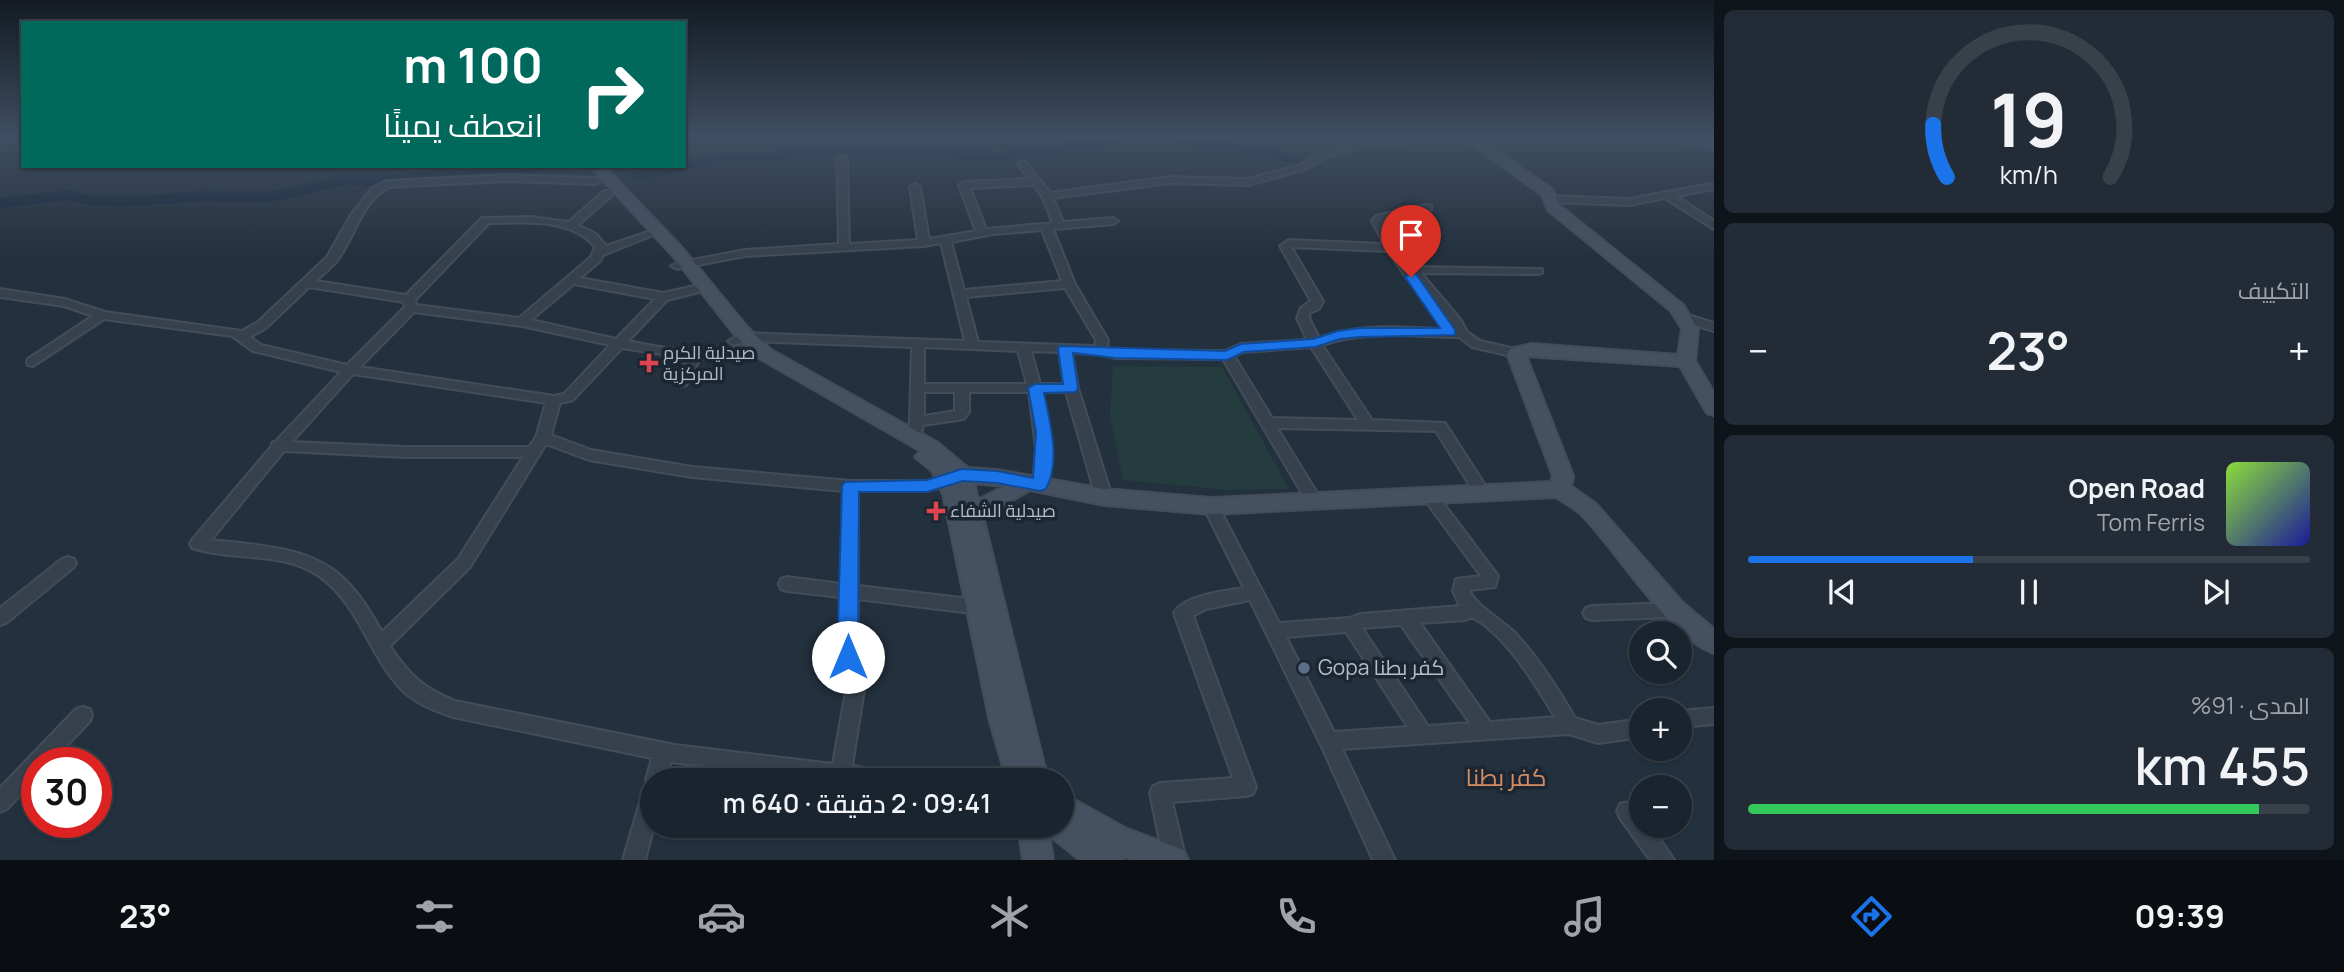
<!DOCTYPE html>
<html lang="ar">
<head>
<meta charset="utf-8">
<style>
  :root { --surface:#1a242e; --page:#232c36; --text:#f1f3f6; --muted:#9fa4aa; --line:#38414a; --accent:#1a73e8 }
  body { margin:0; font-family:Manrope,Cairo,sans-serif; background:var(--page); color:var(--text); direction:rtl; height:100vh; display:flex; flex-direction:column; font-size:26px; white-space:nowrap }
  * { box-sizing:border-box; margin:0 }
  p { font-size:23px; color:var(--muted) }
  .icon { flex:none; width:38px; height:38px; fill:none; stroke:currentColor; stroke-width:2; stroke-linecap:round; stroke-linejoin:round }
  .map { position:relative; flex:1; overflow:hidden; direction:ltr }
  .sheet { display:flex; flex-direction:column; gap:10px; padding:10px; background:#0e1419; width:630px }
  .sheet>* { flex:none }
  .guide { position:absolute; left:21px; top:21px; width:665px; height:147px; border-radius:0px; box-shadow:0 2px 5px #0004,0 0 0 2px var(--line); direction:rtl; background:#00695c; color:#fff; overflow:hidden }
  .fabs { position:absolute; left:1629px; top:621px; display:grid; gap:14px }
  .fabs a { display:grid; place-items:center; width:63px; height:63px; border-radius:50%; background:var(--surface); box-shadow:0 2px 5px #0004,0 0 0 2px var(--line); font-size:35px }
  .speed { position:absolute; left:21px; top:747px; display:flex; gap:14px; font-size:35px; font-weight:700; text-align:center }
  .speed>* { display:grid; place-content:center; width:91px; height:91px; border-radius:50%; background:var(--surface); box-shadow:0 2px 5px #0004,0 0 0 2px var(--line); line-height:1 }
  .speed .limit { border:10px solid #d22; background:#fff; color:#111 }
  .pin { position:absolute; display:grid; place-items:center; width:60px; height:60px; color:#fff; margin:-72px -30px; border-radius:50% 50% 50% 0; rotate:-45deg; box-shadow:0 0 7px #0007 }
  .pin .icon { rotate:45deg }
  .me { position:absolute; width:77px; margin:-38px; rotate:0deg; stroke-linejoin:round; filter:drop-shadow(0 0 5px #0008) }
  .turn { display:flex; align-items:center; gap:24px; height:147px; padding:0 28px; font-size:32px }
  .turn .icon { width:91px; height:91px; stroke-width:2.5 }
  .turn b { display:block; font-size:49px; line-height:60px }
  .big { font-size:52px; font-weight:600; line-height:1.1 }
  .sheet .widget { flex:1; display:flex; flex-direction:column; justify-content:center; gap:10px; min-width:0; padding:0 24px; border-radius:10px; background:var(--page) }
  .sheet .dial { align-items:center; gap:0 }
  .dial svg { height:182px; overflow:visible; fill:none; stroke:var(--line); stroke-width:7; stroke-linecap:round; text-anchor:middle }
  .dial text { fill:var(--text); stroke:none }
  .song { display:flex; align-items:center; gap:21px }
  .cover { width:84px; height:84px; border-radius:10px; background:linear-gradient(135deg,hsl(90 70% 55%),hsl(240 70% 35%)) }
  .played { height:7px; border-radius:4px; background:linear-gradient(90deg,var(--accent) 40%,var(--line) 40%) }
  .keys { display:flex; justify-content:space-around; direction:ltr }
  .heat { display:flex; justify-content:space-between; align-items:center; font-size:38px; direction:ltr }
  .charge { height:10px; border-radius:5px; background:linear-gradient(90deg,#34c759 91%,var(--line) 0) }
  .trip { position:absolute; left:640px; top:768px; width:434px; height:70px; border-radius:35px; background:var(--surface); box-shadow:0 2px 5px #0004,0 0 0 2px var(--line); font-weight:600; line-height:70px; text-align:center; direction:rtl }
  .dock { display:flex; height:112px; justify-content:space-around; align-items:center; background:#0a0e12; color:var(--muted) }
  .dock .icon { width:49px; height:49px }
  .dock .active { color:var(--accent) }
  .dock b { font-size:32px; color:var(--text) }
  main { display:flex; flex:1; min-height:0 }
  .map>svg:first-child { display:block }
  .green { fill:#253c3e }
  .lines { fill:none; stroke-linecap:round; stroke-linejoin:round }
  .river { fill:#16273a; fill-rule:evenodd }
  .street-casing { stroke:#434d59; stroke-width:4 }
  .secondary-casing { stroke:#434d59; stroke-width:4 }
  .street { fill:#37414d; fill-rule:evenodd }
  .secondary { fill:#455160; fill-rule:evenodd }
  .route { fill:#1a73e8; stroke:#114b97; stroke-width:2 }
  .health-dot { fill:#e0444e; stroke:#1c2632; stroke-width:2.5 }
  .service-dot { fill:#5c6f8a; stroke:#1c2632; stroke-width:2.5 }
  .labels { text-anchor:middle; stroke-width:7; stroke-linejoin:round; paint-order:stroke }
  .poi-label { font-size:18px; fill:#b3bcc8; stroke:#1c2632; text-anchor:start }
  .near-poi-label { font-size:21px; fill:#b3bcc8; stroke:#1c2632; text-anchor:start }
  .near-quarter-label { font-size:24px; fill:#d58c61; stroke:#1c2632 }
</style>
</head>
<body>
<main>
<section class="sheet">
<div class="widget dial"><svg viewBox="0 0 100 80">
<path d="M14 69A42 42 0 1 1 86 69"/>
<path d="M14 69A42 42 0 0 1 8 46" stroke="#1a73e8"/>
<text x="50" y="56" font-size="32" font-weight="700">19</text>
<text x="50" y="72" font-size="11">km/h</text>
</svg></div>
<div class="widget"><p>التكييف</p>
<div class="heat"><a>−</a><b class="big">23°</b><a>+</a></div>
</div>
<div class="widget">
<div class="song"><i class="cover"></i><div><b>Open Road</b><p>Tom Ferris</p></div></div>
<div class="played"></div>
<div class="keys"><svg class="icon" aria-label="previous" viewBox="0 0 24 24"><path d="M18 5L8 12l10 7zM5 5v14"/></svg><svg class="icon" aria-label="pause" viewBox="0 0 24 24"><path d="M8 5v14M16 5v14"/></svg><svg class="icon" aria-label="next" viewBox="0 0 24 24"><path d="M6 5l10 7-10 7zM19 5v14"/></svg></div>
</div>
<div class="widget"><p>المدى · 91%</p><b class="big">455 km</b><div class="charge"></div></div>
</section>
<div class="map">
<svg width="1714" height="860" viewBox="0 0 1714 860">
  <rect width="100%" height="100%" fill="#23303d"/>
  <path class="green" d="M 1113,366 L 1222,367 L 1289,489 L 1228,490 L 1123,480 L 1110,416 Z"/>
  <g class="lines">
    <path class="river" d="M 1099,137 L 1132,137 L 1125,141 L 1001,162 L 849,154 L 812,155 L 776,162 L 717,163 L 636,182 L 628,177 L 630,174 L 662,166 L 684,166 L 684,161 L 717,153 L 776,152 L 812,145 L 849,144 L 1001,152 Z
      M 1162,137 C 1211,137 1256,145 1303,157 L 1306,160 L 1298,165 L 1246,152 L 1169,141 Z
      M 486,166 L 537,166 L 541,170 L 533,175 L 508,174 L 373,186 L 346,185 L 270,202 L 203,201 L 121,207 L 89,205 L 70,200 L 0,208 L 0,198 L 70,190 L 89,195 L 121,197 L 203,191 L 270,192 L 346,175 L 373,176 Z"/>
    <g class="street-casing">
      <path id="street" d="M 1408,137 L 1440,137 L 1435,140 L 1360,147 L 1325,157 L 1306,169 L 1248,185 L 1170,183 L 1053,198 L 1063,222 L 1113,218 L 1118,221 L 1113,224 L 1053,229 L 1075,284 L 1108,340 L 1107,348 L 1116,350 L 1225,351 L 1241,344 L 1307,340 L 1297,318 L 1301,308 L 1311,301 L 1280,246 L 1289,240 L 1384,244 L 1372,221 L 1376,216 L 1427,205 L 1431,206 L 1431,210 L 1383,221 L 1396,248 L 1410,267 L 1542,269 L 1542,273 L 1538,274 L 1421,273 L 1460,319 L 1467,332 L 1480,341 L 1520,350 L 1522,353 L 1520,356 L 1516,357 L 1472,347 L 1459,337 L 1450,337 C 1408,336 1363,330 1322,345 L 1372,420 L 1445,423 L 1490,493 L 1487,497 L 1477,497 L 1436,431 L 1277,428 L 1322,501 L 1319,505 L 1309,505 L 1223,359 L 1116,358 L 1100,354 L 1072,353 L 1078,388 L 1112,497 L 1109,501 L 1099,501 L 1096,497 L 1066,392 L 1042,392 L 1050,449 L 1047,485 L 1045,489 L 1035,489 L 1033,485 L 1036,449 L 1029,392 L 969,392 L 969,412 L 964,419 L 923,425 L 920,439 L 913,444 L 906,439 L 910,421 L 912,347 L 746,341 L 734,345 L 728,341 L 744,333 L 965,341 L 941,243 L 924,246 L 745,256 L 677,269 L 671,266 L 677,263 L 745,250 L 839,244 L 837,158 L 842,155 L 847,158 L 849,244 L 918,240 L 910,187 L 915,184 L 920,187 L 929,239 L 976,231 L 959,185 L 964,182 L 1029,179 L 1018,164 L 1023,161 L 1026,162 L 1050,193 L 1170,177 L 1248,179 L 1300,165 L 1319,153 L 1356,142 ZM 1034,185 L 1042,196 L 1053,223 L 986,229 L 970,188 ZM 1042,230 L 1062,281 L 964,290 L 951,242 L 993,234 ZM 1291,247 L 1388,251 L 1411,284 L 1418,285 L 1454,330 C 1410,327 1360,323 1319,338 L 1309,318 L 1310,313 L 1319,309 L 1323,301 ZM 1065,288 L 1096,340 L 1095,346 L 978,342 L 966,297 ZM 924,347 L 1018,351 L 1027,384 L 924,384 ZM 1311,347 L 1358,420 L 1272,418 L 1234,356 L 1244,352 ZM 1031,351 L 1059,352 L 1064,384 L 1040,384 ZM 924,392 L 955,392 L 955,411 L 924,416 Z
        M 505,175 L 596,178 L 601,181 L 596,184 L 505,181 L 389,187 C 360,203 355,238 336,262 C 330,269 322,275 316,281 L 406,295 L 482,218 L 531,217 L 569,222 L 604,191 L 612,191 L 612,195 L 578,225 L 596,234 L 606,246 L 648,232 L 653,235 L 603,255 L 600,261 L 580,278 L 663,293 L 695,286 L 701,290 L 699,292 L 667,300 L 628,341 C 666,349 705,356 743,347 L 749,351 L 747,354 L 724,359 L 700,359 L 686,385 L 681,386 L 674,382 L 688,358 L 622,348 L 573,400 L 560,403 L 551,435 L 591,450 L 692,467 L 851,481 L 927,481 L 948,475 L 953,476 L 955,480 L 953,484 L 927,491 L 858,491 L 858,586 L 979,600 L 985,602 L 987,607 L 985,612 L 979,614 L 858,599 L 857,678 L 864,690 L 852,766 L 897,773 L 900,780 L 818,780 L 671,762 L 666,780 L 653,780 L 654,826 L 645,860 L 623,860 L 643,792 L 648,784 L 646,780 L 652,758 L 453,717 C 435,711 414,703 401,689 C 369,655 358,603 319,576 C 283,551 232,561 192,548 L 190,544 L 192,540 L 271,447 L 272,443 L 276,441 L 341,372 L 253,351 L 232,336 L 104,319 L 33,366 L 28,365 L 27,362 L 28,359 L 93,316 L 64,306 L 0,297 L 0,289 L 65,299 L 105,312 L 242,331 L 258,322 L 327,257 L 351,215 L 372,188 L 387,181 ZM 489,223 C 525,223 570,217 595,247 L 591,257 L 519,318 L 416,305 L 415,300 ZM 574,284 L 655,299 L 616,339 L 531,320 ZM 309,287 L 404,302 L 405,307 L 347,365 L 261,345 L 250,337 L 266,328 ZM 414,312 L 522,326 L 610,345 L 564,394 L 554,396 L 360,367 ZM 353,374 L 546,403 L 536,437 L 529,447 L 405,447 L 292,442 ZM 546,444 L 589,460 L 692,477 L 843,491 L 841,584 L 787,577 L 781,579 L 779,584 L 781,589 L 787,591 L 841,597 L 839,679 L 846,691 L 833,764 L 675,745 L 455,701 C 423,688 409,675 390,646 L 470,567 ZM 284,451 L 405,457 L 523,457 L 458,559 L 382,632 C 371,613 360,594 344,579 C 311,546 255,545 211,540 Z
        M 1711,184 L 1714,185 L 1714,189 L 1676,196 L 1714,221 L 1714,229 L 1665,198 L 1629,205 L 1551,202 L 1546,199 L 1551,196 L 1629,199 Z
        M 1685,314 L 1714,323 L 1714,331 L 1681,321 L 1679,318 L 1681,315 Z
        M 1430,491 L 1435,492 L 1498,576 L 1495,587 L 1469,590 C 1475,605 1502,620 1516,634 C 1539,659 1558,689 1575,718 L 1598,725 L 1642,719 L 1642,737 L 1598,743 L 1569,734 L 1342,749 L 1395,860 L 1373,860 L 1322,747 L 1250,600 L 1206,609 L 1193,616 L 1256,787 L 1253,794 L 1246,796 L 1172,802 L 1186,860 L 1164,860 L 1150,793 L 1153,786 L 1160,783 L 1233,778 L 1174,613 C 1184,595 1225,591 1244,588 L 1203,506 L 1206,502 L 1216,502 L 1279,623 L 1350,618 L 1361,614 L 1460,606 L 1453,591 L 1456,579 L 1481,576 L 1425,500 L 1422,496 L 1425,492 ZM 1472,617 C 1506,635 1535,684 1555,717 L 1490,722 L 1420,623 L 1465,620 ZM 1401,625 L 1470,723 L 1428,726 L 1362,628 ZM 1346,632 L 1408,727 L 1334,732 L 1286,637 Z
        M 68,557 L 74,559 L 76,563 L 74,567 L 6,623 L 0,625 L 0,608 L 62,559 Z
        M 1675,603 L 1681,605 L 1683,610 L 1681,615 L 1675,617 L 1592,620 L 1586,618 L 1583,613 L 1586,608 L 1592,606 Z
        M 83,707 L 90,709 L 92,715 L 90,721 L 50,763 L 37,763 L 37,777 L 7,809 L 0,812 L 0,788 L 76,709 Z
        M 1714,708 L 1714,724 L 1680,727 L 1680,711 Z
        M 1642,799 L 1642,826 L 1651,826 L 1674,860 L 1650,860 L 1620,818 L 1617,811 L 1620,804 Z"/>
    </g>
    <g class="secondary-casing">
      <path id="secondary" d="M 1463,137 L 1477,137 L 1553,190 L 1559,205 L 1683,305 L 1698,329 L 1695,361 L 1714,393 L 1714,415 L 1707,413 L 1680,366 L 1526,356 L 1573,476 L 1571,486 L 1596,504 L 1683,603 L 1714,629 L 1714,653 C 1670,638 1617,551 1583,516 C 1575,508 1565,503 1556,497 L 1211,514 L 1104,505 L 1030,490 L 983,517 L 1044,765 L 1052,780 L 1007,780 L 990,722 L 943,494 L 932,471 L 915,457 L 921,451 L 759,358 L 735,335 L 673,256 L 590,166 L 604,166 L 683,249 L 747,327 L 771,350 L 938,443 L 968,468 L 997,470 L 1104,489 L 1211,498 L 1551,482 L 1553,476 L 1507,353 L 1510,349 L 1532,344 L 1678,355 L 1682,329 L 1671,311 L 1548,210 L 1542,195 ZM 974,483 L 1005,486 L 978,500 Z
        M 1666,137 L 1691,137 L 1714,141 L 1714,149 L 1668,140 Z
        M 1062,793 L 1125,828 L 1183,850 L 1188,860 L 1133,860 L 1122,855 L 1124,860 L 1080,860 L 1049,835 L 1053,860 L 1023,860 L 1020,839 L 1021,826 L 1062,826 Z"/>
    </g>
    <use href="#street" class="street"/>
    <use href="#secondary" class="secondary"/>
  </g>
  <linearGradient id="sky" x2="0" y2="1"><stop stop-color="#131a22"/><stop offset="0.53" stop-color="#3f4e62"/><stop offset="1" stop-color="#3f4e62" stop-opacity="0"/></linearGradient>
  <rect width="1714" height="257" fill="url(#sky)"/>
  <path class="route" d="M 1411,273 L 1416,274 L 1455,330 L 1455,335 L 1360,337 L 1340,339 L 1315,347 L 1244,352 L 1227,360 L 1116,358 L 1073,353 L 1078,388 L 1076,392 L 1044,393 C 1050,423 1061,461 1046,489 L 1040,491 L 997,483 L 963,481 L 927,492 L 859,492 L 858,657 L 855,663 L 848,666 L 840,663 L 837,657 L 842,486 L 845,482 L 927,480 L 962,469 L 997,471 L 1033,478 L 1036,432 L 1028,388 L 1035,384 L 1063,384 L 1058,349 L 1060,346 L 1225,351 L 1241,344 L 1313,339 L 1338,331 L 1360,328 L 1440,328 L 1405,277 Z"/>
  <g class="health-dot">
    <path d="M645.5 352.5h7v7h7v7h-7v7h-7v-7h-7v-7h7z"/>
    <path d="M932.5 500.5h7v7h7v7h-7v7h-7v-7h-7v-7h7z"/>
  </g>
  <circle class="service-dot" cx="1304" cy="668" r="7"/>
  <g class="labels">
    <g class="poi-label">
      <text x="663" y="359">صيدلية الكرم<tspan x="663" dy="21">المركزية</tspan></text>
      <text x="950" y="517">صيدلية الشفاء</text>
    </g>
    <g class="near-poi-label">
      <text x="1318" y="675">Gopa كفر بطنا</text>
    </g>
    <g class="near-quarter-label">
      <text x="1506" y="786">كفر بطنا</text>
    </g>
  </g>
</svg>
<div class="fabs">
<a><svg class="icon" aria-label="search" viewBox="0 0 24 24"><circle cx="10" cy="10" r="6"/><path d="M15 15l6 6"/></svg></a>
<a>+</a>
<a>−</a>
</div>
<div class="speed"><div class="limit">30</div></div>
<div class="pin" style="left:1411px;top:277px;background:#d93025"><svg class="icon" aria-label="arrive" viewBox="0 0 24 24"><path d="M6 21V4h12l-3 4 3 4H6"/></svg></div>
<svg class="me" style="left:848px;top:657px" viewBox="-20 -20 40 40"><circle r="19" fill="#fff"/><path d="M0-13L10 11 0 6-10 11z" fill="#1a73e8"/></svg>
<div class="trip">09:41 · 2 دقيقة · 640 m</div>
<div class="guide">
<div class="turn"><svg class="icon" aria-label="right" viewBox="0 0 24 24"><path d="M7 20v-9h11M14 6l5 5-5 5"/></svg><div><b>100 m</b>انعطف يمينًا</div></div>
</div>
</div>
</main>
<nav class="dock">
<b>09:39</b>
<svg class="icon active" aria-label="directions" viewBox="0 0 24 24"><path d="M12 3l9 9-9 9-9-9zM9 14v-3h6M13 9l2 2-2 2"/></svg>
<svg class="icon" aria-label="music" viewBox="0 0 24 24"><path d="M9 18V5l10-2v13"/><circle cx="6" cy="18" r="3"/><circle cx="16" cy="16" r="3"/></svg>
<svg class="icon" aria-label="phone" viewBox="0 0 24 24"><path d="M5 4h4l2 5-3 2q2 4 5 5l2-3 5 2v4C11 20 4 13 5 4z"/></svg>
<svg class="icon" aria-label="climate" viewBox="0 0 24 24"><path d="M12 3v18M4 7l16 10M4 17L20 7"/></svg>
<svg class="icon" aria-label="car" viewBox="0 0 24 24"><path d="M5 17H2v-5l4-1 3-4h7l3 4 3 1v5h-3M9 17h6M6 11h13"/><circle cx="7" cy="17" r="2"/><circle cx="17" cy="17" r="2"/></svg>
<svg class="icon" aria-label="filters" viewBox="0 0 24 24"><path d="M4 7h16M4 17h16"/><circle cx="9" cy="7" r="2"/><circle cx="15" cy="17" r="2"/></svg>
<b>23°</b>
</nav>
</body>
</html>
